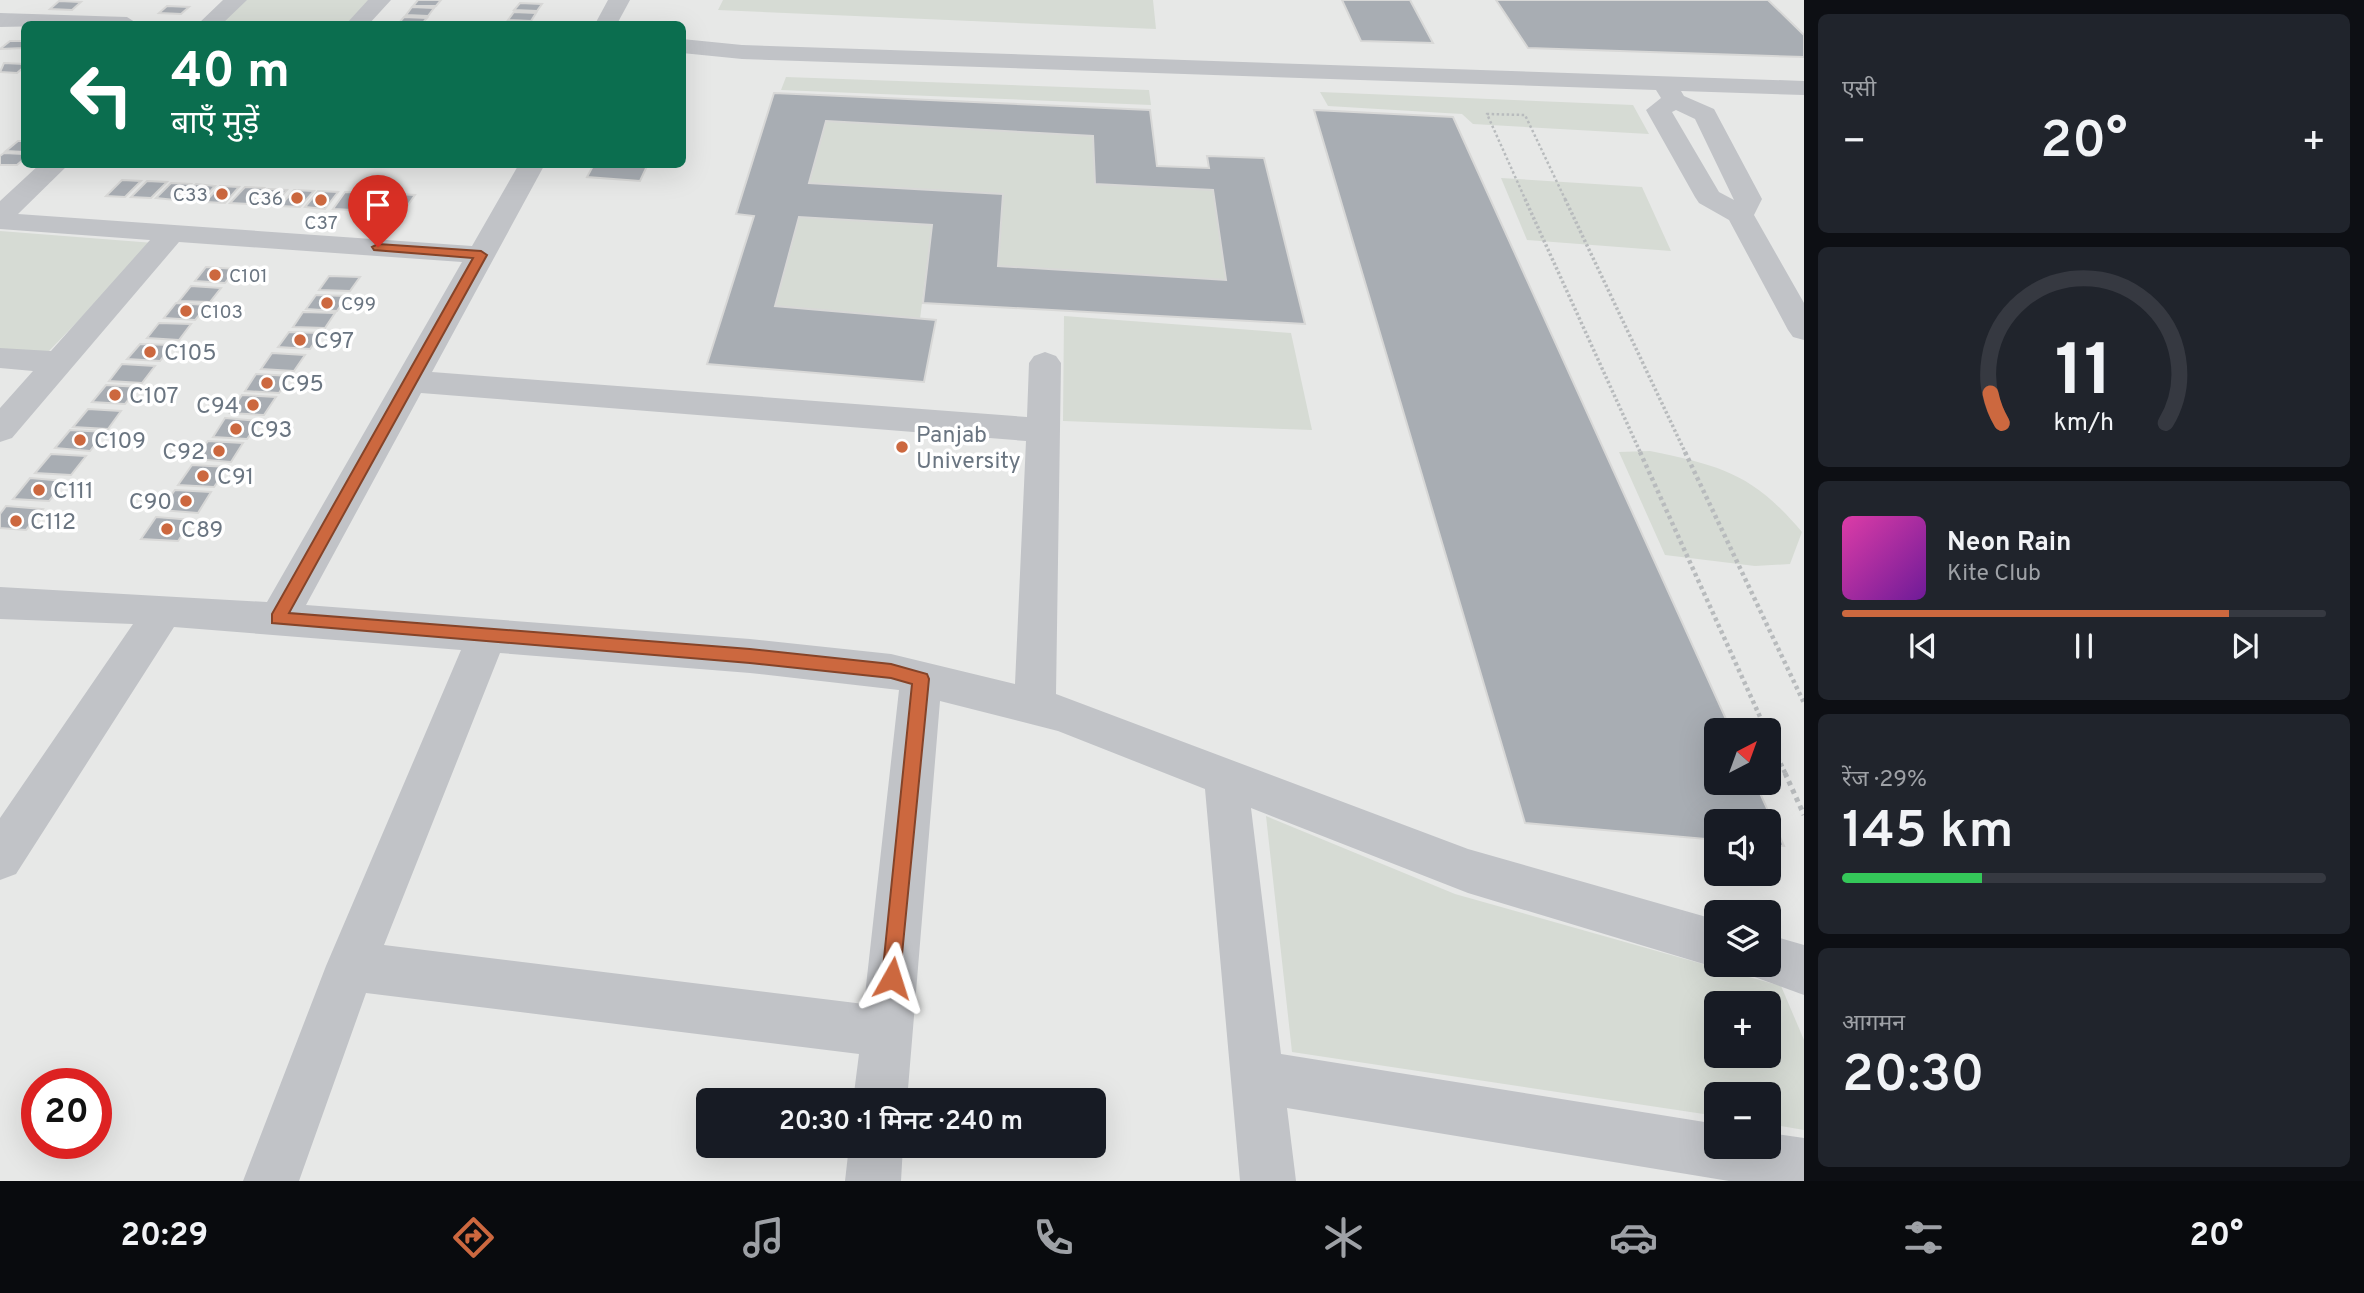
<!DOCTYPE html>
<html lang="hi">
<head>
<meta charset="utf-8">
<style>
  :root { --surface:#171b24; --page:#20242c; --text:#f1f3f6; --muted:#9ea1a6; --line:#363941; --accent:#cc683f }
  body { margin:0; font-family:Overpass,"Noto Sans Devanagari",sans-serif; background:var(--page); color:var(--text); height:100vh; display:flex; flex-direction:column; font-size:26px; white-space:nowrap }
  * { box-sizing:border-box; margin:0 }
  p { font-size:23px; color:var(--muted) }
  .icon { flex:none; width:38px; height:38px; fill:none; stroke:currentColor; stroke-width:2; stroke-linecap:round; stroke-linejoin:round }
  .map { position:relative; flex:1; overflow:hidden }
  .side { display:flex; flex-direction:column; gap:14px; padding:14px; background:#0d0f14; width:560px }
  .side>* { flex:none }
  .banner { position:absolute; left:21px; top:21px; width:665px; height:147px; border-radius:10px; box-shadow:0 7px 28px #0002; background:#0b6e4f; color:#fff; overflow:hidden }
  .needle { width:46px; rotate:41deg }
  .fabs { position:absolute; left:1704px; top:718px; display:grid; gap:14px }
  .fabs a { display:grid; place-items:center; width:77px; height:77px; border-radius:10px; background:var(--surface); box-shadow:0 7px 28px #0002; font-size:35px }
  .speed { position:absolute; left:21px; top:1068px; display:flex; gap:14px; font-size:35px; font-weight:700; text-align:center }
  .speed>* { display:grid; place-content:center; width:91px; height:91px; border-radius:50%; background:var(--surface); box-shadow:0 7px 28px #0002; line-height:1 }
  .speed .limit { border:10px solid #d22; background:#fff; color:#111 }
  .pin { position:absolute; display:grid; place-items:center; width:60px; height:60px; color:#fff; margin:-72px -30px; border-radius:50% 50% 50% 0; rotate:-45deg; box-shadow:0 0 7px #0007 }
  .pin .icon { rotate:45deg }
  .me { position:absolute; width:77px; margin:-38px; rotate:6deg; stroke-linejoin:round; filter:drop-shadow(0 0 5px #0008) }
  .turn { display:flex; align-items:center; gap:24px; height:147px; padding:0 35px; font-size:32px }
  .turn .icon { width:91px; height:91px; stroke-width:2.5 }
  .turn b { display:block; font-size:49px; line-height:60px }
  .big { font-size:52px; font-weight:600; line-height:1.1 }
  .side .tile { flex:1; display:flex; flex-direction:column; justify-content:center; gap:10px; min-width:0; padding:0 24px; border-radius:10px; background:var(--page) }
  .side .dial { align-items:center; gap:0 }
  .dial svg { height:182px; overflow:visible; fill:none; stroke:var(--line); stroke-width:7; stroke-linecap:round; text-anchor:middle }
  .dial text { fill:var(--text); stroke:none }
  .song { display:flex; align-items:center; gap:21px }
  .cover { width:84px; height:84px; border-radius:10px; background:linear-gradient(135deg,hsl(320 70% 55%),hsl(280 70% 35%)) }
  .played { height:7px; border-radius:4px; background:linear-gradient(90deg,var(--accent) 80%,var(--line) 80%) }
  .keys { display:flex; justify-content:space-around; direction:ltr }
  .heat { display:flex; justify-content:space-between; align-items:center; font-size:38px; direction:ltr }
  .charge { height:10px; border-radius:5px; background:linear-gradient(90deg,#34c759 29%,var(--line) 0) }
  .trip { position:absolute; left:696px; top:1088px; width:410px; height:70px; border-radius:10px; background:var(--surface); box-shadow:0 7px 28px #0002; font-weight:600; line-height:70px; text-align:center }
  .tab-bar { display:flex; height:112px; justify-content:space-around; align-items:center; background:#090b0e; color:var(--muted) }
  .tab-bar .icon { width:49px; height:49px }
  .tab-bar .on { color:var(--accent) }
  .tab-bar b { font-size:32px; color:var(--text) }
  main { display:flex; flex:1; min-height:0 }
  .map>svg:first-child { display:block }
  .built { fill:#e7e8e7; fill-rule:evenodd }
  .green { fill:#d6dbd4; fill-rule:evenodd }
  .building { fill:#a8adb3; stroke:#d8d8d7; stroke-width:2; fill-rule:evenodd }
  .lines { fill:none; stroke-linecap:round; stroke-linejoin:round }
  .path-far3 { stroke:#b8bbbd; stroke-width:2.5; stroke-dasharray:2.5 2.5; stroke-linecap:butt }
  .path-far2 { stroke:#b8bbbd; stroke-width:3.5; stroke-dasharray:2.5 2.5; stroke-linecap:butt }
  .path-far1 { stroke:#b8bbbd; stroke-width:4.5; stroke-dasharray:3.5 3.5; stroke-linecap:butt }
  .path { stroke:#b8bbbd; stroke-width:5; stroke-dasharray:4.5 4.5; stroke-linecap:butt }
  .minor { fill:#c1c3c7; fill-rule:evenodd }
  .route { fill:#cc683f; stroke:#854429; stroke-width:2 }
  .poi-dot { fill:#cc683f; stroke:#fff; stroke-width:2.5 }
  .labels { text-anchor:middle; stroke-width:7; stroke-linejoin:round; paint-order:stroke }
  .far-poi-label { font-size:19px; fill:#6a7581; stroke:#fff; text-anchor:start }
  .poi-label { font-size:23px; fill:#6a7581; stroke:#fff; text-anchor:start }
</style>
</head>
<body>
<main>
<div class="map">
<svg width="1804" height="1181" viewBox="0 0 1804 1181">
  <rect width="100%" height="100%" fill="#f6f7f4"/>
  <path class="built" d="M 0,0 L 1804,0 L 1804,1181 L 0,1181 ZM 24,24 L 682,24 L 682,164 L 24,164 ZM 1717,730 L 1769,730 L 1769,782 L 1717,782 ZM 1717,821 L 1769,821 L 1769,873 L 1717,873 ZM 1717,912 L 1769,912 L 1769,964 L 1717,964 ZM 1717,1003 L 1769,1003 L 1769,1055 L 1717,1055 ZM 37,1083 L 96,1083 L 96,1143 L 37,1143 ZM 1717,1094 L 1769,1094 L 1769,1146 L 1717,1146 ZM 709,1101 L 1094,1101 L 1094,1146 L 709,1146 Z"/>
  <path class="green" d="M 243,0 L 369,0 L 346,24 L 217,24 Z
    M 723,0 L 1153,0 L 1156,29 L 718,10 Z
    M 786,77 L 1149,90 L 1151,105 L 781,90 Z
    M 1320,92 L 1633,105 L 1649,134 L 1473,124 L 1462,114 L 1328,106 Z
    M 826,121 L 1093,136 L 1095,184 L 1213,190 L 1226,280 L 998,266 L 1002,194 L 809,183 Z
    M 1501,178 L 1642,187 L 1671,251 L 1527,240 Z
    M 799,217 L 932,225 L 920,319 L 775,306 Z
    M 0,231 L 154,243 L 47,353 L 0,349 Z
    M 1064,316 L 1291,333 L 1312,430 L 1063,421 Z
    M 1650,451 C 1722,466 1753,474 1802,532 L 1790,564 L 1755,566 L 1665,555 L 1619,452 Z
    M 1266,816 L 1455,894 L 1781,986 L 1804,1040 L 1804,1130 L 1769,1124 L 1769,1094 L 1717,1094 L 1717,1116 L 1292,1052 ZM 1717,1003 L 1769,1003 L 1769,1055 L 1717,1055 Z"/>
  <path class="building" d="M 418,0 L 441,0 L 436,6 L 413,6 Z
    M 1342,0 L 1410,0 L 1433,43 L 1361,41 Z
    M 1496,0 L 1768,0 L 1804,35 L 1804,57 L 1528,48 Z
    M 59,1 L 81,2 L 72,10 L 50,9 Z
    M 520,3 L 542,4 L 537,11 L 514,10 Z
    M 167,6 L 189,7 L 181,14 L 159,13 Z
    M 412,7 L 434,8 L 428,16 L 406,15 Z
    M 514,12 L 536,13 L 531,21 L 508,20 Z
    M 404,17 L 427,18 L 422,24 L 398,24 Z
    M 10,41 L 24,41 L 24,48 L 0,49 Z
    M 4,63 L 24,64 L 24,67 L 17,73 L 0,72 Z
    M 774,93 L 1150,110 L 1157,166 L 1209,168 L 1207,156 L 1264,158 L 1305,324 L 923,303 L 932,225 L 799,217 L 775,306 L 936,320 L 924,382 L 707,364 L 754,216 L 736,214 ZM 826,121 L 1093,136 L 1095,184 L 1213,190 L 1226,280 L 998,266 L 1003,194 L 809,183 Z
    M 1314,110 L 1453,117 L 1731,730 L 1717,730 L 1717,782 L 1755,782 L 1784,846 L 1769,845 L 1769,821 L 1717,821 L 1717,840 L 1525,823 Z
    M 18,141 L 24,141 L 24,152 L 6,151 Z
    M 4,153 L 24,154 L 24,159 L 17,165 L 0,165 L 0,156 Z
    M 594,164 L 648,164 L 640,181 L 587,177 Z
    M 122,180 L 141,181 L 125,197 L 106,196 Z
    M 147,181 L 167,182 L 151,198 L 131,197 Z
    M 171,183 L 191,184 L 175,200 L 156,198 Z
    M 196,184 L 215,186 L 201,202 L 181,200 Z
    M 220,186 L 239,187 L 225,203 L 205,202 Z
    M 245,187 L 264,188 L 250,204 L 230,203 Z
    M 267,189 L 287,190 L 273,206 L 253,205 Z
    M 294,190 L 314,191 L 300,207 L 280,206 Z
    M 318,191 L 338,192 L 325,209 L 305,207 Z
    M 345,192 L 365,193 L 353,210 L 333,209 Z
    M 370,193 L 390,195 L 378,211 L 357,210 Z
    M 395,194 L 415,195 L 403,212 L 383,211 Z
    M 206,267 L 236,269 L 225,283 L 195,281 Z
    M 329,276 L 360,277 L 350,291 L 319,290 Z
    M 191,286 L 221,288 L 210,302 L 179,301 Z
    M 316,295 L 347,296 L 337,311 L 306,309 Z
    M 176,303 L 207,305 L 195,320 L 164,318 Z
    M 303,312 L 335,313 L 325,328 L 293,327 Z
    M 159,323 L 191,324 L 179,340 L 147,338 Z
    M 289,332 L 321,333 L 310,349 L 278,347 Z
    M 140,344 L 172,345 L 160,361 L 127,359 Z
    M 272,353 L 305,355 L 294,371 L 261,369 Z
    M 122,364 L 155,366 L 142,383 L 109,381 Z
    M 256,374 L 290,376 L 279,393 L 245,391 Z
    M 106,385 L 139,387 L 125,404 L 92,402 Z
    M 242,395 L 276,397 L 264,415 L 230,413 Z
    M 88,409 L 121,411 L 108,429 L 73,427 Z
    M 225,418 L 260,421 L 247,439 L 213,437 Z
    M 70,430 L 105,432 L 90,451 L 55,448 Z
    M 208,441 L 243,443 L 231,462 L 195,459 Z
    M 51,454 L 86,456 L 71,475 L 35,473 Z
    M 192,465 L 228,467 L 214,487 L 178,485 Z
    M 30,478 L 65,481 L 49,501 L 13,499 Z
    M 175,490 L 211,492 L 198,513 L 160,510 Z
    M 6,506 L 43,509 L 26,530 L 0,528 L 0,514 Z
    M 156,517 L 193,520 L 178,541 L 141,539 Z"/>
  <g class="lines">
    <path class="path-far3" d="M 1526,201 L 1487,114 L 1525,115 L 1566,201"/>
    <path class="path-far2" d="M 1525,199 L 1641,454
      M 1565,199 L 1686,454"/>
    <path class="path-far1" d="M 1640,452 L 1766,730
      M 1685,452 L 1804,703
      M 1769,738 L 1786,775"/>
    <path class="path" d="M 1785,773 L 1804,815"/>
    <path class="minor" d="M 223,0 L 247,0 L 222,24 L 198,24 Z
      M 368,0 L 391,0 L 369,24 L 346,24 Z
      M 608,0 L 630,0 L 617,24 L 595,24 Z
      M 0,13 L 127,17 L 138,24 L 0,27 Z
      M 682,39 L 742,45 L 1804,81 L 1804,95 L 1681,91 L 1684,96 L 1714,109 L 1762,199 L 1754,215 L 1804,303 L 1804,340 L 1793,337 L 1788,330 L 1729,220 L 1699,203 L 1695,197 L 1646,110 L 1661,98 L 1656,90 L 742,59 L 682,53 ZM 1676,110 L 1695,119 L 1734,200 L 1719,192 L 1672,112 Z
      M 40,164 L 69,164 L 18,214 L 472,246 L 519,164 L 545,164 L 432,372 L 1027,417 L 1029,363 L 1034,356 L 1045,352 L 1056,356 L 1061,363 L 1056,694 L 1468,849 L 1717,920 L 1717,964 L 1727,964 L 1717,968 L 1468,893 L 1251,808 L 1281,1054 L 1717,1124 L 1717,1146 L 1769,1146 L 1769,1133 L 1804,1138 L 1804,1181 L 1729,1181 L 1287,1108 L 1296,1181 L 1240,1181 L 1205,789 L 1058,731 L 940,701 L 907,1101 L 853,1101 L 859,1054 L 366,993 L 299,1181 L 243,1181 L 326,966 L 461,650 L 174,627 L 16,874 L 0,880 L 0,818 L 133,624 L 0,619 L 0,587 L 267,602 L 462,262 L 179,242 L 12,438 L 0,442 L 0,408 L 33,371 L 0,368 L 0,348 L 51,351 L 150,240 L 0,229 L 0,201 ZM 421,393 L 1026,441 L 1015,684 L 891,654 L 750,639 L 306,605 ZM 500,653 L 750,673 L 899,690 L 864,1004 L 384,945 Z
      M 1769,935 L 1804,945 L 1804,995 L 1752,976 L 1747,964 L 1769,964 Z
      M 849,1146 L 903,1146 L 901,1181 L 845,1181 Z"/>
  </g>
  <path class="route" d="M 378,244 L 481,251 L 487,255 L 289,613 L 750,649 L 891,664 L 927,674 L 929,679 L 899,985 L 892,988 L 885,985 L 882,978 L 912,684 L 891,678 L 750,663 L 272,623 L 272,614 L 473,258 L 374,250 L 372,247 Z"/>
  <g class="poi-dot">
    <circle cx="222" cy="194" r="7"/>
    <circle cx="297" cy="198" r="7"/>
    <circle cx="321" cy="200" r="7"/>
    <circle cx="215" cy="275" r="7"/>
    <circle cx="327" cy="303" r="7"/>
    <circle cx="186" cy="311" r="7"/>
    <circle cx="300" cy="340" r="7"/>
    <circle cx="150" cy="352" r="7"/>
    <circle cx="267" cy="383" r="7"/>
    <circle cx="115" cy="395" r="7"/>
    <circle cx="253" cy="405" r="7"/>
    <circle cx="236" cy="429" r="7"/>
    <circle cx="80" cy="440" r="7"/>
    <circle cx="902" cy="447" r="7"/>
    <circle cx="219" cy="451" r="7"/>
    <circle cx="203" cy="476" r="7"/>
    <circle cx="39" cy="490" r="7"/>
    <circle cx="186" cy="501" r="7"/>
    <circle cx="16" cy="521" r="7"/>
    <circle cx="167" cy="529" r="7"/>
  </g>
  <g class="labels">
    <g class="far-poi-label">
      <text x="208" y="201" text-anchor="end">C33</text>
      <text x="283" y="205" text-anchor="end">C36</text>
      <text x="321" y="229" text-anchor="middle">C37</text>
      <text x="229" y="282">C101</text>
      <text x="341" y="310">C99</text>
      <text x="200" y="318">C103</text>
    </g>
    <g class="poi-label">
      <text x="314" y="348">C97</text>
      <text x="164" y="360">C105</text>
      <text x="281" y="391">C95</text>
      <text x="129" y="403">C107</text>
      <text x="239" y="413" text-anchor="end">C94</text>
      <text x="250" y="437">C93</text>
      <text x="916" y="442">Panjab<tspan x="916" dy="26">University</tspan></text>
      <text x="94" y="448">C109</text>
      <text x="205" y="459" text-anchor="end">C92</text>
      <text x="217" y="484">C91</text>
      <text x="53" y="498">C111</text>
      <text x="172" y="509" text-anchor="end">C90</text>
      <text x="30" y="529">C112</text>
      <text x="181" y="537">C89</text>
    </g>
  </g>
</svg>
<div class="fabs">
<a><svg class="needle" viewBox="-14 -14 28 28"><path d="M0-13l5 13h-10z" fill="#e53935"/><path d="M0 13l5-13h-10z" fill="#9ea1a6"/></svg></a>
<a><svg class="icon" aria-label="sound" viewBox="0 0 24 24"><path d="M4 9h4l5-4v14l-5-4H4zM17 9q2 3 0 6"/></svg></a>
<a><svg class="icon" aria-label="layers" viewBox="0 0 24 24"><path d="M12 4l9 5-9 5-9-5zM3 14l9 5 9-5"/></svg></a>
<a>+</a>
<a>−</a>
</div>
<div class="speed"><div class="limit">20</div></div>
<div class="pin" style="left:378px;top:247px;background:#d93025"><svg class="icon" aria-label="arrive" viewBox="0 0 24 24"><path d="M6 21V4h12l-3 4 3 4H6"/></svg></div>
<svg class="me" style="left:892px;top:978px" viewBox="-20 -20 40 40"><path d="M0-17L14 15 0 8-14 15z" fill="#cc683f" stroke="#fff" stroke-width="4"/></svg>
<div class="trip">20:30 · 1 मिनट · 240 m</div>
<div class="banner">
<div class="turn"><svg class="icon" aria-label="left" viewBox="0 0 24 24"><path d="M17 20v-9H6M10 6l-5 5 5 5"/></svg><div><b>40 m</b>बाएँ मुड़ें</div></div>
</div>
</div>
<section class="side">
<div class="tile"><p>एसी</p>
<div class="heat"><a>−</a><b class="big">20°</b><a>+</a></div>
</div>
<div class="tile dial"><svg viewBox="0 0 100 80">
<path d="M14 69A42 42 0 1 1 86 69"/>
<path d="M14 69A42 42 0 0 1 9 56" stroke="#cc683f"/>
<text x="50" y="56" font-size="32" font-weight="700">11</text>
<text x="50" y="72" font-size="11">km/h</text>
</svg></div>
<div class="tile">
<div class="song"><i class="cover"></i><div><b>Neon Rain</b><p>Kite Club</p></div></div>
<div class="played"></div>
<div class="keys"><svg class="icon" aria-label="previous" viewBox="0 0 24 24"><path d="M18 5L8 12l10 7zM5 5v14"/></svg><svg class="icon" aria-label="pause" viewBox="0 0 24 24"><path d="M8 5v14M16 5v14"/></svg><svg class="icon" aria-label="next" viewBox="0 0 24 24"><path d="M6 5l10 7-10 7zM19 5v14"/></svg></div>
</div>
<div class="tile"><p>रेंज · 29%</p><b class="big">145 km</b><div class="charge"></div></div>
<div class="tile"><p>आगमन</p><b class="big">20:30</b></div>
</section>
</main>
<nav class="tab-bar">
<b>20:29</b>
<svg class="icon on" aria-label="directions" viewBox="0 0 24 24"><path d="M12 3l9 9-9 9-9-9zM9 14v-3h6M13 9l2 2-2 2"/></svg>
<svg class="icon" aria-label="music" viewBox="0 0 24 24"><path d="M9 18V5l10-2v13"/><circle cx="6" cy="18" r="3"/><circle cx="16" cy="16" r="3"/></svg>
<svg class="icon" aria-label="phone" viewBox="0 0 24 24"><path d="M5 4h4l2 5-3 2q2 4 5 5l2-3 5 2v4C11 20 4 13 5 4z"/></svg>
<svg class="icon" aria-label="climate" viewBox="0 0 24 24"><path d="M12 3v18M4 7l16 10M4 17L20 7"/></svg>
<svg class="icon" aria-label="car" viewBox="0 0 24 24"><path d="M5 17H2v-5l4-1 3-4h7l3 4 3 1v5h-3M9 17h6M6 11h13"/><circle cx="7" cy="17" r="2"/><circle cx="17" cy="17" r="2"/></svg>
<svg class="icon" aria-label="filters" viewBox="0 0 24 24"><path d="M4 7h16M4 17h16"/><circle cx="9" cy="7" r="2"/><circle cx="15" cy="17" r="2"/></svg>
<b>20°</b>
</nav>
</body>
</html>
